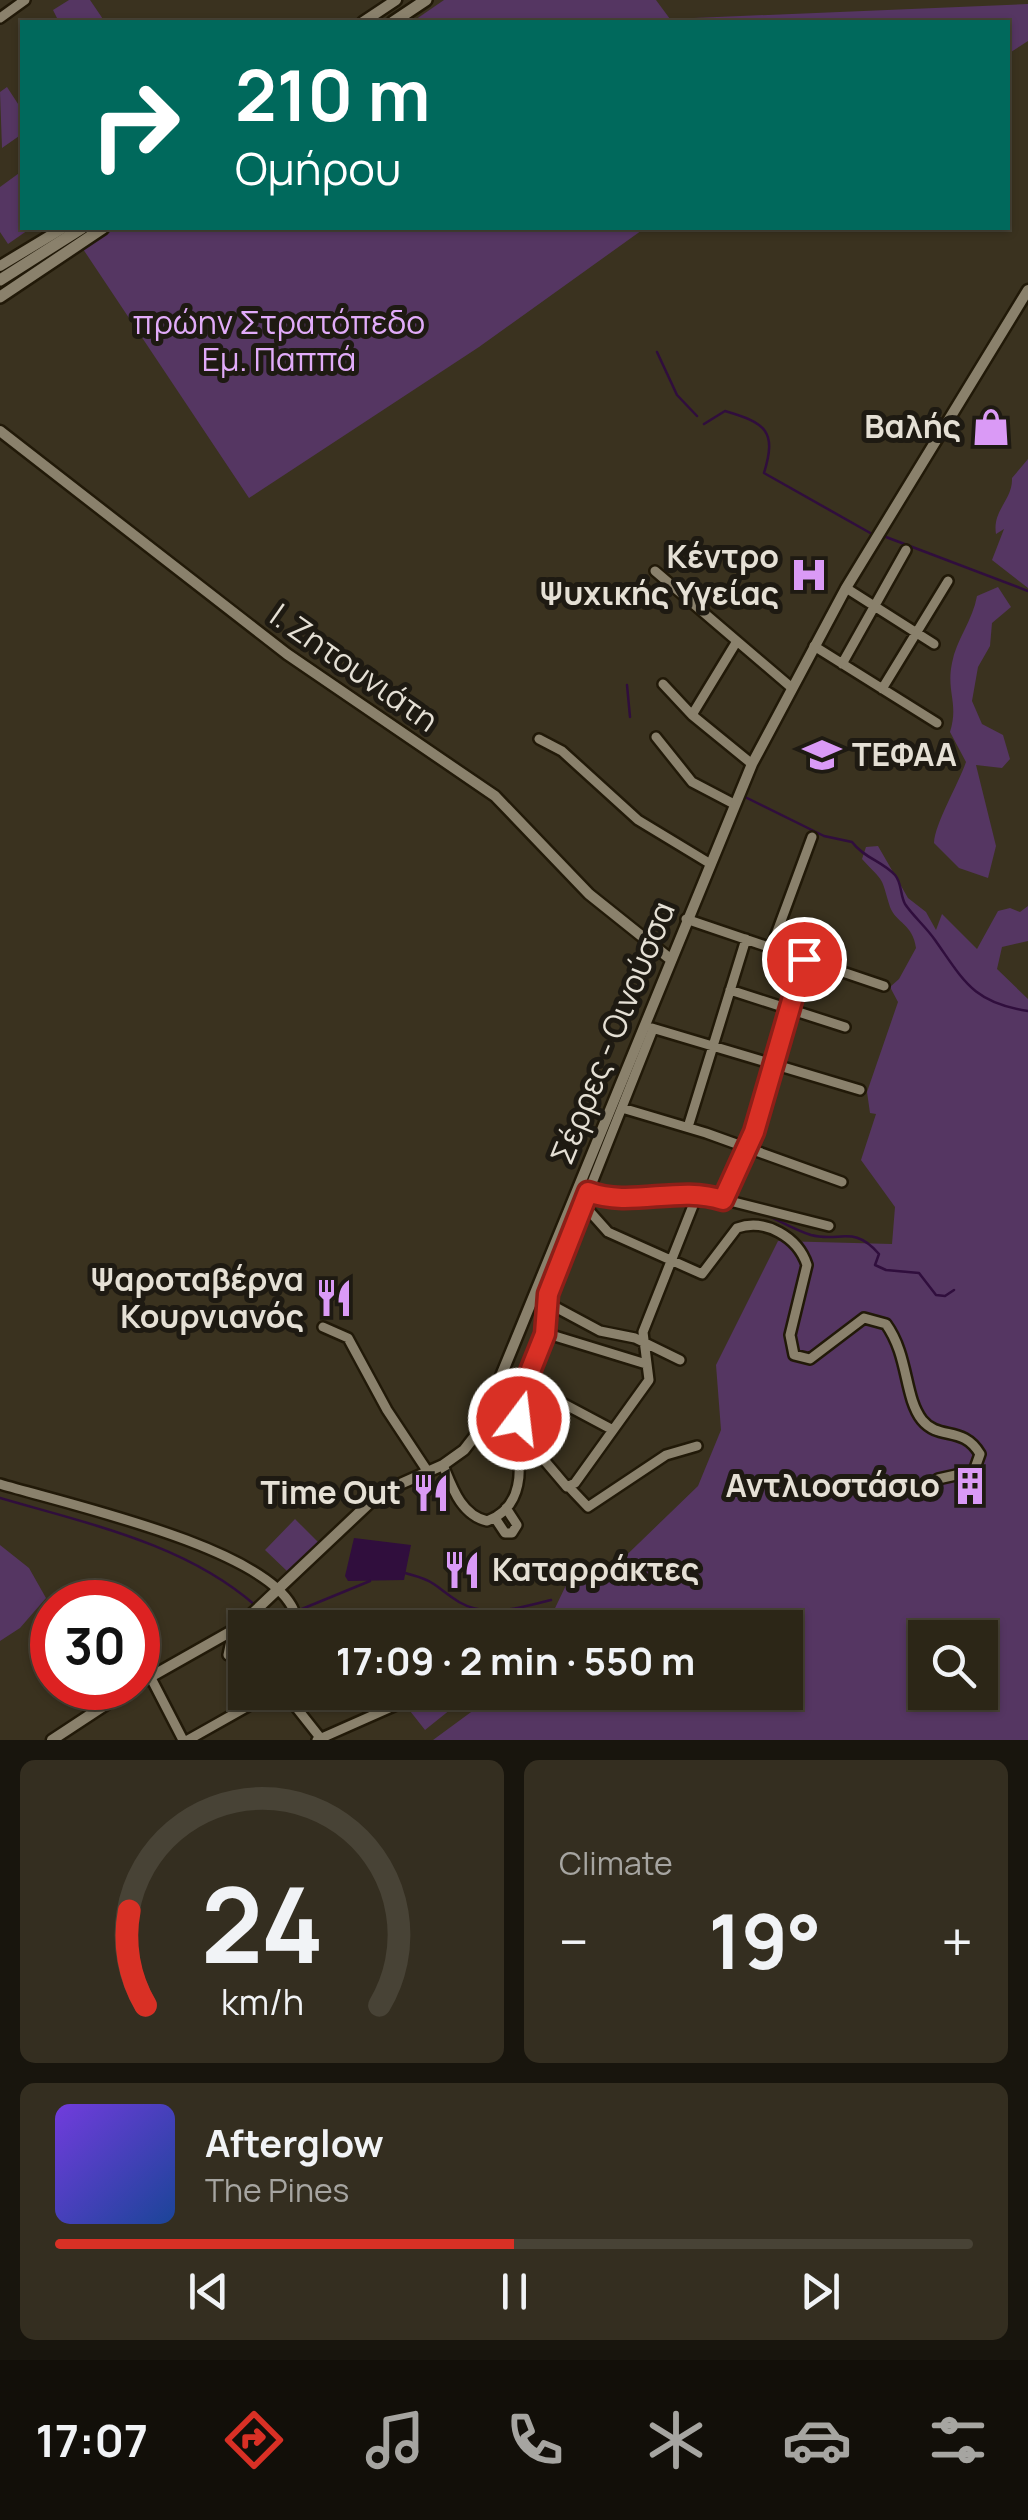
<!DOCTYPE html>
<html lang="en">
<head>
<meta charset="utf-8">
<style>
  :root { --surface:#2c2617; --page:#342e20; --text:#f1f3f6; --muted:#a6a5a1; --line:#484336; --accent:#d93025 }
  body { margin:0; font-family:Manrope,sans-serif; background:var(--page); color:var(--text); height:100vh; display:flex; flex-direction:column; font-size:38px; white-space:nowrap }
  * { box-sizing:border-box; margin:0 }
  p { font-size:32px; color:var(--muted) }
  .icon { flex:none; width:55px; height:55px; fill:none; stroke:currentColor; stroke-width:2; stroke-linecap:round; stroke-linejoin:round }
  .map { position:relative; height:1740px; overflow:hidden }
  .side { display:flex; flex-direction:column; gap:20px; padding:20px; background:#18150d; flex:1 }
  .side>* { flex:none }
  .top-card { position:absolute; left:20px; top:20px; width:990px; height:210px; border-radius:0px; box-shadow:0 2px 8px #0004,0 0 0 2px var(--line); background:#00695c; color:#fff; overflow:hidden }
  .buttons { position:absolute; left:908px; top:1620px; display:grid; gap:20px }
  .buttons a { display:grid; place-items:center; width:90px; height:90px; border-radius:0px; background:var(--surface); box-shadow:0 2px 8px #0004,0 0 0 2px var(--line); font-size:50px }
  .speed { position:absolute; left:30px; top:1580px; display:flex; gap:20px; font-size:50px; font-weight:700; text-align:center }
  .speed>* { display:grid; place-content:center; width:130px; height:130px; border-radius:50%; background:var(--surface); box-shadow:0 2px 8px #0004,0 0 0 2px var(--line); line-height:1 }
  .speed .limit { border:15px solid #d22; background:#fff; color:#111 }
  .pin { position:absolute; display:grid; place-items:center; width:85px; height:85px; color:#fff; margin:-42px; border:5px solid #fff; border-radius:50%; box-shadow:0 2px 10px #0007 }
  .me { position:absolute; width:110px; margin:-55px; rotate:15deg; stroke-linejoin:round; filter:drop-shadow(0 0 8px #0008) }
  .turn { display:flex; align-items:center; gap:35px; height:210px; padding:0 50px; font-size:45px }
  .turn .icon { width:130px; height:130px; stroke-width:2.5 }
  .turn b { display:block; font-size:70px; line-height:85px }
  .big { font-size:75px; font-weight:700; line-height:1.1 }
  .side .card { flex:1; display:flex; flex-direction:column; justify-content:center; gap:15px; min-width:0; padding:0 35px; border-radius:15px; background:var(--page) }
  .side .dial { align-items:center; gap:0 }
  .dial svg { height:260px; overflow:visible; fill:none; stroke:var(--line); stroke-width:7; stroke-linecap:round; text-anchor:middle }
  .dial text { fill:var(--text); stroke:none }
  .song { display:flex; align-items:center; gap:30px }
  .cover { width:120px; height:120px; border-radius:15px; background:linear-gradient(135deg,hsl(260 70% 55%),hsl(220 70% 35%)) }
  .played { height:10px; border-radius:5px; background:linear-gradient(90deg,var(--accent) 50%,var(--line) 50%) }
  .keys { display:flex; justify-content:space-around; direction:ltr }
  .heat { display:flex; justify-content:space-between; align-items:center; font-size:55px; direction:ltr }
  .side .tiles { flex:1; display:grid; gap:20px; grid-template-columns:1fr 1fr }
  .card:last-child { grid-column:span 2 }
  .trip { position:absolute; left:228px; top:1610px; width:575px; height:100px; border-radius:0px; background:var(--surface); box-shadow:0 2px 8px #0004,0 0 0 2px var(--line); font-weight:700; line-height:100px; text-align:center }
  .menu { display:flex; height:160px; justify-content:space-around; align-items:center; background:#120f09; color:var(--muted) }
  .menu .icon { width:70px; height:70px }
  .menu .current { color:var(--accent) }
  .menu b { font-size:45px; color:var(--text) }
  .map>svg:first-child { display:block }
  .green { fill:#553662; fill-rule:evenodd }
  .water { fill:#300e3d }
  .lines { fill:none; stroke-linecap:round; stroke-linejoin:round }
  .stream { stroke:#300e3d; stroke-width:2.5 }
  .minor-casing { stroke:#211908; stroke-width:14 }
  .tertiary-casing { stroke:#211908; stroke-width:15 }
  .secondary-casing { stroke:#211908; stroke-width:16 }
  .minor { stroke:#8a816c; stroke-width:9 }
  .tertiary { stroke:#8a816c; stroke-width:10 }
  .secondary { stroke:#8a816c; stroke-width:11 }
  .route-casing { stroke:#8d1f18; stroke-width:25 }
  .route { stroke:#d93025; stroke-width:18 }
  .labels { text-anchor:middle; stroke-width:10; stroke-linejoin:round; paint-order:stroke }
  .park-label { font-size:32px; fill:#e1abf9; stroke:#1e1a12 }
  .poi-label { font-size:32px; font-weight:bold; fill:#e5e0d5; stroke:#1e1a12; text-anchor:end }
  .street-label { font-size:32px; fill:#e5e0d5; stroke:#1e1a12 }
</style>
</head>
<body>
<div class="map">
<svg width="1028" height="1740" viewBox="0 0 1028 1740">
  <rect width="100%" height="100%" fill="#3a321f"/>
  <path class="green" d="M 69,0 L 90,0 L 105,22 L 59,22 L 53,10 Z
    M 444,0 L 656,0 L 670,19 L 1028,4 L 1028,41 L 1008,54 L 1008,22 L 412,22 Z
    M 7,87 L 22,110 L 22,134 L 2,148 L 0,92 Z
    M 22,171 L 22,228 L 31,228 L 8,244 L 0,232 L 0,187 Z
    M 108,228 L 645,228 L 479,347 L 249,498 L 81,246 Z
    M 1028,459 L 1028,588 L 992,560 L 1004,529 L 996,534 C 992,510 1013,500 1012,478 Z
    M 998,587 L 1011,607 L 992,623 L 990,646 L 978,667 L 972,701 L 982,724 L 1003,735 L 1010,759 L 1002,768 L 976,765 L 996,846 L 988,878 L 959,868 L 934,843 C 935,823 958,785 966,762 L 950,732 C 959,703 946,692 952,663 C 956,640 973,620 977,596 Z
    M 878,846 L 908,898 L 926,912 L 936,930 L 942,914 L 977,949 L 998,911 L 1010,908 L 1020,912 L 1028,906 L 1028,941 L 1002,947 L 997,969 L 1028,999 L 1028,1740 L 433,1740 L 497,1693 L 785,1692 L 785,1628 L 546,1627 L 579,1558 L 608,1573 L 698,1486 L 721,1430 L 716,1365 L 778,1241 L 892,1244 L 895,1207 L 861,1160 L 876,1114 L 870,1113 L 867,1092 L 898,1002 L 890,987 L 899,979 L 916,948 C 913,924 896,923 890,907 C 880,874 886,885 862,859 L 866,847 ZM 925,1638 L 980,1638 L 980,1692 L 925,1692 Z
    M 295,1519 L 318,1542 L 288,1572 L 265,1550 Z
    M 0,1545 L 29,1568 L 46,1598 L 20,1628 L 0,1641 Z
    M 410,1693 L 471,1693 L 425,1730 L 403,1702 Z"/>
  <path class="water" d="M 354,1538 L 411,1545 L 404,1580 L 348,1581 L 345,1576 Z"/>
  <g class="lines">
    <path class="stream" d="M 657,352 L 677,395 L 697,416
      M 704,424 L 725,411 C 766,423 777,431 764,473 L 872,534
      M 886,537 L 1028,591
      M 627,685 L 630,717
      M 745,797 L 824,836 L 852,842 C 864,858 882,861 895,875 C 902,883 900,895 905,904 C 913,916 926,927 935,940 C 964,981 973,1003 1028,1011
      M 590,1198 L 622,1204 L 690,1200
      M 703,1200 L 743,1209
      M 765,1214 C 780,1221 795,1230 811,1235 C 840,1243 853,1224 879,1254 L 875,1265 L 886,1270 L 919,1273 L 936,1295 L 945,1296 L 954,1290
      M 0,1498 C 89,1524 186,1544 256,1606
      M 405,1573 C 437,1581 435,1587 459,1602 C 488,1619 521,1607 551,1600
      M 262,1611 L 273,1620 L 290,1614
      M 297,1611 L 370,1581"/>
    <g class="minor-casing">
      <path id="minor" d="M 0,18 L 25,0
        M 655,571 L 792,688
        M 846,588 L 934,644
        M 814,646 L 937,723
        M 842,664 L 906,550
        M 663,684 L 692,715 L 752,764
        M 882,689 L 948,581
        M 692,715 L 737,641
        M 656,737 L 692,782 L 734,804
        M 539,739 L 562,751 L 638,820 L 709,863
        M 686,919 L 884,986
        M 771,948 L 812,837
        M 730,990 L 845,1027
        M 652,1028 L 860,1090
        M 653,1029 L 548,1294 L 545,1333 L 518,1412 L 528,1441 L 567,1487 L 575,1483 L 649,1380 L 643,1332 L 698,1193
        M 622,1108 L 706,1133 L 842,1182
        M 688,1127 L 746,939
        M 583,1190 L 613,1198 L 698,1193 L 829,1226
        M 723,1200 L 754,1132 L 804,959
        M 583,1204 L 608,1232 L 702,1274 L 737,1228 C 765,1218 798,1237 807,1265 L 790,1335 L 794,1355 L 810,1359 L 864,1318 L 886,1324 C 909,1356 904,1397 922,1420 C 939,1441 963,1425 980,1454 L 974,1471 L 938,1479
        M 546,1302 L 600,1331 L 635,1338 L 680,1360
        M 323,1327 L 348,1338 L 387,1410 L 428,1472
        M 545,1333 L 646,1364
        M 504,1372 L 613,1430
        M 498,1387 L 521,1395
        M 443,1465 C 452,1487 461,1515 487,1521 C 538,1503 519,1427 495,1394
        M 0,1484 C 67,1504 257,1546 291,1605 C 295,1611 297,1621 299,1628
        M 570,1488 L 588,1507 L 666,1455 L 697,1446
        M 495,1518 L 505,1533 L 512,1533 L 517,1525 L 506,1508
        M 254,1613 L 272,1624 L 299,1627
        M 389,1628 L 425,1622 L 428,1628
        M 228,1655 L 233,1631
        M 151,1678 L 183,1740
        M 284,1692 L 322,1740
        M 188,1740 L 273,1692
        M 317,1740 L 403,1702"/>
    </g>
    <g class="tertiary-casing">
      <path id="tertiary" d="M 363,22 L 396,0
        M 0,266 L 63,228
        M 0,431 L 287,654 L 495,796 L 589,894 L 669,958
        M 138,1684 L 237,1628 L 380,1493 L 443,1465 L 464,1450 L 478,1432 L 752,764 L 846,588 L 1028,290
        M 52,1740 L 131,1688"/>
    </g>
    <g class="secondary-casing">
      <path id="secondary" d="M 393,22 L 426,0
        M 0,280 L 82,228
        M 0,297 L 103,228"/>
    </g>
    <use href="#minor" class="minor"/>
    <use href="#tertiary" class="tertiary"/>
    <use href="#secondary" class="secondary"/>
  </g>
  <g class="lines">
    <g class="route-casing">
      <path id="route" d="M 519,1419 L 519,1399 L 545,1334 L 548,1294 L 588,1192 C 632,1208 678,1185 723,1200 L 754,1132 L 804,959"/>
    </g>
    <use href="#route" class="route"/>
  </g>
  <defs>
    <g id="shop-bare" transform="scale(3)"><path d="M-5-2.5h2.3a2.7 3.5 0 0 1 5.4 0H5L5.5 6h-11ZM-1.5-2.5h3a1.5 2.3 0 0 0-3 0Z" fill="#da9af6" stroke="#1e1a12" stroke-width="2.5" paint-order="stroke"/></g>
    <g id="hospital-bare" transform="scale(3)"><path d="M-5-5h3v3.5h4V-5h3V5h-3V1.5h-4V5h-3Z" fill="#da9af6" stroke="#1e1a12" stroke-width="2.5" paint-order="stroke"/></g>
    <g id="university-bare" transform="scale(3)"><path d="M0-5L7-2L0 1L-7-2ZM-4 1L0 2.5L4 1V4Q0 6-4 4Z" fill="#da9af6" stroke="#1e1a12" stroke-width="2.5" paint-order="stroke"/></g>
    <g id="restaurant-bare" transform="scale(3)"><path d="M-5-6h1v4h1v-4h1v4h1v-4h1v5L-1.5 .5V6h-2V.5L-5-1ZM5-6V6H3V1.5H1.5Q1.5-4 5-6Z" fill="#da9af6" stroke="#1e1a12" stroke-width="2.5" paint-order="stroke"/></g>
    <g id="building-bare" transform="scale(3)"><path d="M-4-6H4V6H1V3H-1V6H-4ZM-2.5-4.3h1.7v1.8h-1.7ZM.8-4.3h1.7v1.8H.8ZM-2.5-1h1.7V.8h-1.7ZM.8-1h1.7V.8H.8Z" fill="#da9af6" stroke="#1e1a12" stroke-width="2.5" paint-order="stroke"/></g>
  </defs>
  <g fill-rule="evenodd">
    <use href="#shop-bare" x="991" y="427"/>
    <use href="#hospital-bare" x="809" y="575"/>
    <use href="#university-bare" x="822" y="755"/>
    <use href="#restaurant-bare" x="334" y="1298"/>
    <use href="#building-bare" x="970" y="1486"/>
    <use href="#restaurant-bare" x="431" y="1493"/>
    <use href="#restaurant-bare" x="462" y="1570"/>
  </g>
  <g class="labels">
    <g class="park-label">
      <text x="279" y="334">πρώην Στρατόπεδο<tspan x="279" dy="37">Εμ. Παππά</tspan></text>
    </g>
    <g class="poi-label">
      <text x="961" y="438">Βαλής</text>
      <text x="779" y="568">Κέντρο<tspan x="779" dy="37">Ψυχικής Υγείας</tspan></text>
      <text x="852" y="766" text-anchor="start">ΤΕΦΑΑ</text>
      <text x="304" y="1291">Ψαροταβέρνα<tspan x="304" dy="37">Κουρνιανός</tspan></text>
      <text x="940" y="1497">Αντλιοστάσιο</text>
      <text x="401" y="1504">Time Out</text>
      <text x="492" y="1581" text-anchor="start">Καταρράκτες</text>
    </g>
    <g class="street-label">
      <text transform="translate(354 668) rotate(35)" y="11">Ι. Ζητουνιάτη</text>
      <text transform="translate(613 1033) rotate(-68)" y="11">Σέρρες - Οινούσσα</text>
    </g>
  </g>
</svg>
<div class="buttons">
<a><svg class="icon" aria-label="search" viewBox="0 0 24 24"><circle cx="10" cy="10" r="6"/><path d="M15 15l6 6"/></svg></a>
</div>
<div class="speed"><div class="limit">30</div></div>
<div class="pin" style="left:804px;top:959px;background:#d93025"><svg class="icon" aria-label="arrive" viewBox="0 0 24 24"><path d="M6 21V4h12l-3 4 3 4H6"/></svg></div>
<svg class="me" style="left:519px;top:1419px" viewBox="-20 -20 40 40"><circle r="17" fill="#d93025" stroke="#fff" stroke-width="3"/><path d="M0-11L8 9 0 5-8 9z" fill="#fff"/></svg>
<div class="trip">17:09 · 2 min · 550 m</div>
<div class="top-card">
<div class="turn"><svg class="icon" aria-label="right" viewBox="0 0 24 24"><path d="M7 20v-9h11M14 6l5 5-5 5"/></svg><div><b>210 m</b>Ομήρου</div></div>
</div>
</div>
<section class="side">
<div class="tiles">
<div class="card dial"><svg viewBox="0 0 100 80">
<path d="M14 69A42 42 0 1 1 86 69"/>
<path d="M14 69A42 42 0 0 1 9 40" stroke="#d93025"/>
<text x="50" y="56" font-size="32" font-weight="700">24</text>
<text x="50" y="72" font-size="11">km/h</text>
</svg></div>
<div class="card"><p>Climate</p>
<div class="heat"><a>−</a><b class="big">19°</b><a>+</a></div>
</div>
<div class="card">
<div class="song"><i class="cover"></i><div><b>Afterglow</b><p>The Pines</p></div></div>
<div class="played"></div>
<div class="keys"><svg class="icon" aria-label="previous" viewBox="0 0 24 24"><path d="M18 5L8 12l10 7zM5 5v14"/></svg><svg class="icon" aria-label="pause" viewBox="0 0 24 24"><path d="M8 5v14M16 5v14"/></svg><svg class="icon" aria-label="next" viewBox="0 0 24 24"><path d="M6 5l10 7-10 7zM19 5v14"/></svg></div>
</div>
</div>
</section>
<nav class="menu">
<b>17:07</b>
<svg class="icon current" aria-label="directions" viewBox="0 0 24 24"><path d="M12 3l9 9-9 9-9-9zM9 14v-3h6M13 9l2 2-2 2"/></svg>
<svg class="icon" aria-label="music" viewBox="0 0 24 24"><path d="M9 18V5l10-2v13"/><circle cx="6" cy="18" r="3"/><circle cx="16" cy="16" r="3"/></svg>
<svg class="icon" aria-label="phone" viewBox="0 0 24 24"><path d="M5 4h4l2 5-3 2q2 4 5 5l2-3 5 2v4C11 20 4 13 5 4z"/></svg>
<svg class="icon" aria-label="climate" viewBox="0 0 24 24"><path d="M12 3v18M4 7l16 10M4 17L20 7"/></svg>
<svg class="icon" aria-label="car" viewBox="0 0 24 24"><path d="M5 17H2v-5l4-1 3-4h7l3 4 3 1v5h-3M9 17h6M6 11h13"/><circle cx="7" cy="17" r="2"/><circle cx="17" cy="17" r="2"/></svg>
<svg class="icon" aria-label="filters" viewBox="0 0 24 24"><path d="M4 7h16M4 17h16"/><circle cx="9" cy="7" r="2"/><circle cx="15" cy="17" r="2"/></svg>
</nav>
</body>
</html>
